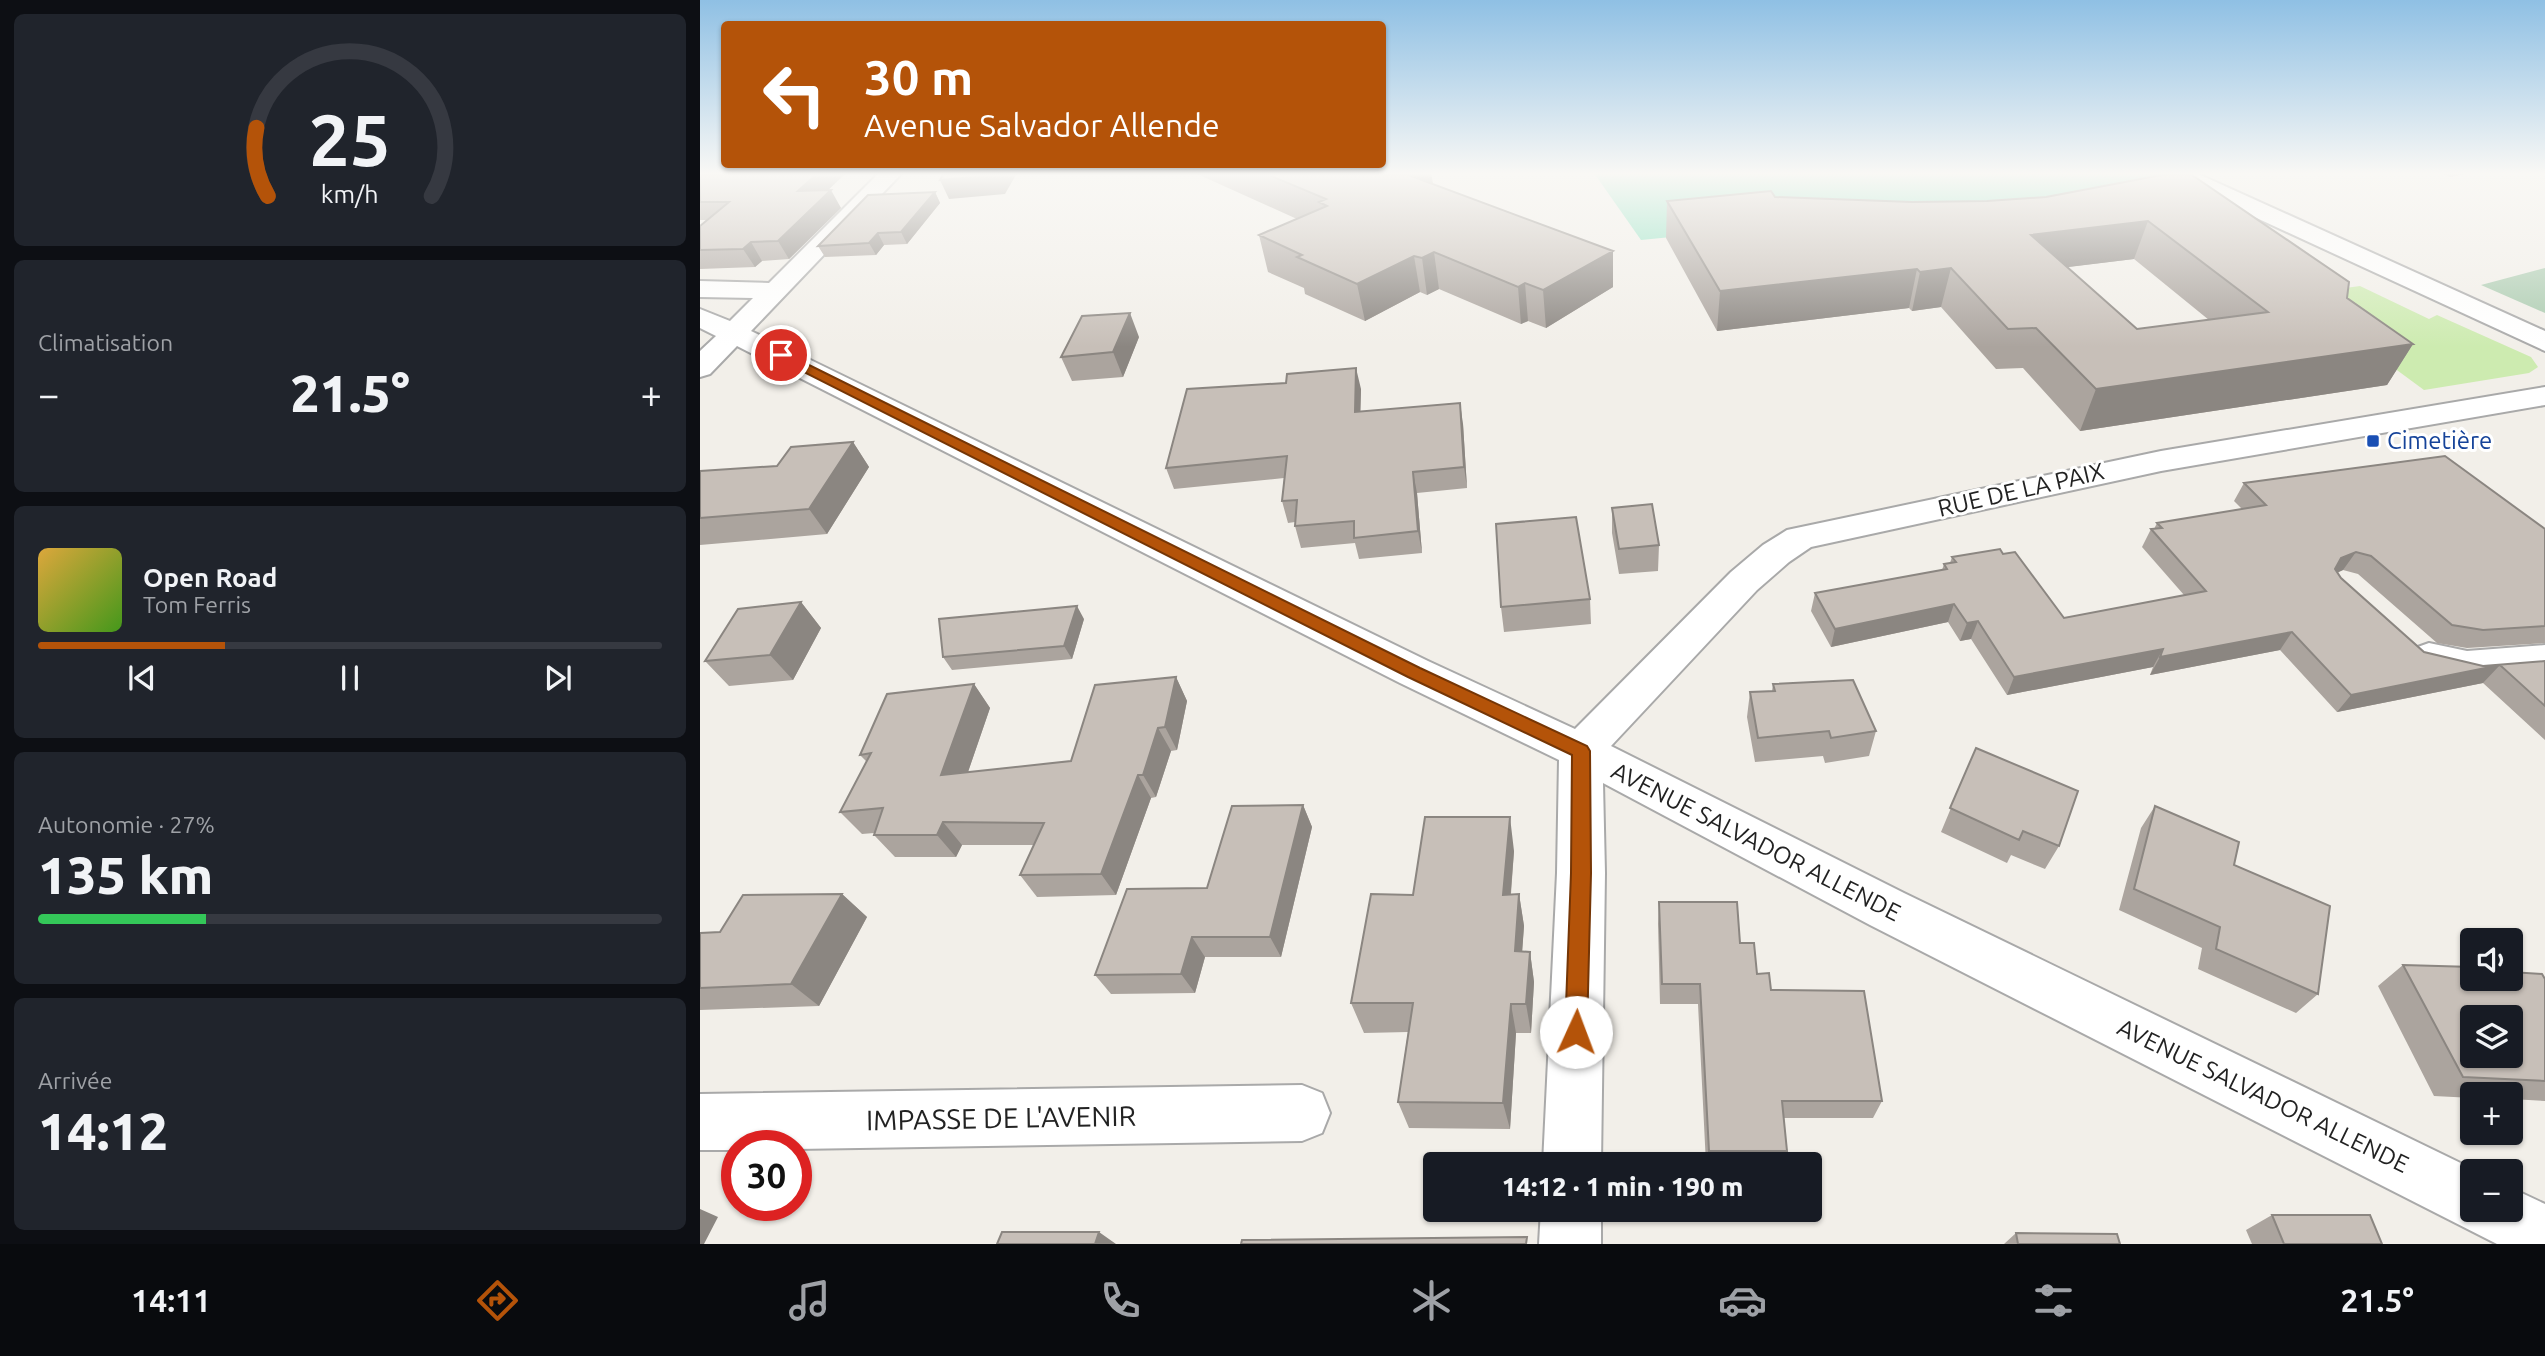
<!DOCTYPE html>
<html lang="fr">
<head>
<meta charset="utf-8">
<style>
  :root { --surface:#171b24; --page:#20242c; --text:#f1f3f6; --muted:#9ea1a6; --line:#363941; --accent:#b45309 }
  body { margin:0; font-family:Ubuntu,sans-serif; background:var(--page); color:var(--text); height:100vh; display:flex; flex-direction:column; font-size:26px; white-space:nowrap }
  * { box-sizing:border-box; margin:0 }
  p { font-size:23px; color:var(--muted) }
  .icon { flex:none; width:38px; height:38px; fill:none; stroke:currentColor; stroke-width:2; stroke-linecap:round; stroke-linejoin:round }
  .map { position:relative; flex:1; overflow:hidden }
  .details { display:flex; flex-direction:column; gap:14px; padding:14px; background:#0d0f14; width:700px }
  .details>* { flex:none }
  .top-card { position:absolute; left:21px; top:21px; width:665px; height:147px; border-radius:7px; box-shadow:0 2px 5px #0004; background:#b45309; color:#fff; overflow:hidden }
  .buttons { position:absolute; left:1760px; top:928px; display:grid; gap:14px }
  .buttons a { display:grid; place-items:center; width:63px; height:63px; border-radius:7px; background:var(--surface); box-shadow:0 2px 5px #0004; font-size:35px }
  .speed { position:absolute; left:21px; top:1130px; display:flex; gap:14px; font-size:35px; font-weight:700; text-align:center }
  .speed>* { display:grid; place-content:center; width:91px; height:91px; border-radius:50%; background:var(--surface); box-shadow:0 2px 5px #0004; line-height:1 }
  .speed .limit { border:10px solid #d22; background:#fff; color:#111 }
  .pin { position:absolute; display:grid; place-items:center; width:60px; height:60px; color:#fff; margin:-30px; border:4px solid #fff; border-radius:50%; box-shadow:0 2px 7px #0007 }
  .me { position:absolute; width:77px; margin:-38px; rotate:2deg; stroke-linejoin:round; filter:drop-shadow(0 0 5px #0008) }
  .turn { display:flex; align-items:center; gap:24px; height:147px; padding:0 28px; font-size:32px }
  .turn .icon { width:91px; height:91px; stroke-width:2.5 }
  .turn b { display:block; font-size:49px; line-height:60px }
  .big { font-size:52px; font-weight:800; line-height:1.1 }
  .details .widget { flex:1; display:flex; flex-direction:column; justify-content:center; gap:10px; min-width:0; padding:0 24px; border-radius:10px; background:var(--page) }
  .details .dial { align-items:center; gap:0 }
  .dial svg { height:182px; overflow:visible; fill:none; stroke:var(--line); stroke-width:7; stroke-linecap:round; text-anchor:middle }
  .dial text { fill:var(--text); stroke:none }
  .song { display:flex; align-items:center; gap:21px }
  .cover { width:84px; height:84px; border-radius:10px; background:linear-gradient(135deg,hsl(40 70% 55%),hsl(100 70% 35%)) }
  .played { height:7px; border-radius:4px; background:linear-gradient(90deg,var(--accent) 30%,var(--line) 30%) }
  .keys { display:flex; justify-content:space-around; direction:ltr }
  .heat { display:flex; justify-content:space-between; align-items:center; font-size:38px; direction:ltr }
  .charge { height:10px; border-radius:5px; background:linear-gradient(90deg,#34c759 27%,var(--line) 0) }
  .trip { position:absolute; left:723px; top:1152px; width:399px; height:70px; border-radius:7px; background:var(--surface); box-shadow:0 2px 5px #0004; font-weight:800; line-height:70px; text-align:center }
  .dock { display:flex; height:112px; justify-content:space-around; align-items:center; background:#090b0e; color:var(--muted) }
  .dock .icon { width:49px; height:49px }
  .dock .current { color:var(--accent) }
  .dock b { font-size:32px; color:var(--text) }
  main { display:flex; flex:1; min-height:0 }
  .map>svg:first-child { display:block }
  .grass { fill:#cdebb0 }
  .cemetery { fill:#aacbaf }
  .pitch { fill:#88e0be }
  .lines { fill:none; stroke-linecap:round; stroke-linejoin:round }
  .minor-casing { stroke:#a9a9a9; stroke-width:4 }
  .minor { fill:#fff; fill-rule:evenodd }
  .wall { fill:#aba49e; fill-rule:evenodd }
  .shaded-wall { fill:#8b8681 }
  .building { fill:#c7bfb8; stroke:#8b8681; stroke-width:2; fill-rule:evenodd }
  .route { fill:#b45309; stroke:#753606; stroke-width:2 }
  .transit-dot { fill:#1a4fb4; stroke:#fff; stroke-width:2.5 }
  .labels { text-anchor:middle; stroke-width:6; stroke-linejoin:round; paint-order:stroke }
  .transit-label { font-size:24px; fill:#164399; stroke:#fff; text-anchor:start }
  .street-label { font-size:24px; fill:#222; stroke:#fff }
  .near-street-label { font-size:28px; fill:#222; stroke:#fff }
</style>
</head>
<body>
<main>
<section class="details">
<div class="widget dial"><svg viewBox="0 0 100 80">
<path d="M14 69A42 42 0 1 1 86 69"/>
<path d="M14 69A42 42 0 0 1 9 39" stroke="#b45309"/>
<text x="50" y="56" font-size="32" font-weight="700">25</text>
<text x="50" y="72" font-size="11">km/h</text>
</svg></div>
<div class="widget"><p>Climatisation</p>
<div class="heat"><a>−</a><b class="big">21.5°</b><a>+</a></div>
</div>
<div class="widget">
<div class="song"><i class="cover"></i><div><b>Open Road</b><p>Tom Ferris</p></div></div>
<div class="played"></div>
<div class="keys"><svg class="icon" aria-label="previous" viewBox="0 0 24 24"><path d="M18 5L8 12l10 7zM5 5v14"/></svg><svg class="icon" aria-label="pause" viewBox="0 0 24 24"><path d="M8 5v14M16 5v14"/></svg><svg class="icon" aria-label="next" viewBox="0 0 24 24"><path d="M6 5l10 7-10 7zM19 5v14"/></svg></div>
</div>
<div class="widget"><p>Autonomie · 27%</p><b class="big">135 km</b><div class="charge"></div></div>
<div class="widget"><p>Arrivée</p><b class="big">14:12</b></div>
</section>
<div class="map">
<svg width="1845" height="1244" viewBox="0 0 1845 1244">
  <rect width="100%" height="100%" fill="#f2efe9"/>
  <path class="grass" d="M 1660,286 L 1729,319 L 1737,315 L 1831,357 L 1838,367 L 1829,373 L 1724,390 L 1595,295 Z"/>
  <path class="cemetery" d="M 1845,268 L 1845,313 L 1781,285 Z"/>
  <path class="pitch" d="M 894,173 L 1456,173 L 1485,186 L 941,240 Z"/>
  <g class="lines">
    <g class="minor-casing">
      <path id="minor" d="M 179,173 L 202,173 L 51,331 L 728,661 L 875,729 L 1031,572 L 1063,545 L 1087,530 L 1461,451 L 1845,387 L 1845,405 L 1461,471 L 1111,547 L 1089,562 L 1057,590 L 911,746 L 1204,893 L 1777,1171 L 1773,1171 L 1773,1209 L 1811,1209 L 1811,1188 L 1845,1204 L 1845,1244 L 1797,1244 L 1170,925 L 903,783 L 905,873 L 901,1164 L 843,1164 L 857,873 L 859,760 L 700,683 L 37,346 L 10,374 L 0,377 L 0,351 L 16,336 L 0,328 L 0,309 L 30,321 L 53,298 L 0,297 L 0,281 L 69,283 Z
        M 1467,173 L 1496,173 L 1845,331 L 1845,351 L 1470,178 Z
        M 1729,643 L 1767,651 L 1845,645 L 1845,675 L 1767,681 L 1715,668 L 1709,658 L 1715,648 Z
        M 602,1085 L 622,1093 L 630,1113 L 622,1133 L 602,1141 L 96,1149 L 96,1146 L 37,1146 L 37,1150 L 0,1150 L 0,1094 Z
        M 841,1209 L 901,1209 L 901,1244 L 839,1244 Z"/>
    </g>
    <use href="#minor" class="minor"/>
  </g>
  <path class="wall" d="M 0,173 L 146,173 L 128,190 L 141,208 L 89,259 L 62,261 L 55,267 L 0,269 L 0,226 L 7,220 L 0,220 Z
    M 495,173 L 731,173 L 733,184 L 913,287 L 846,328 L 828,321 L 821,324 L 739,289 L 727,295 L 720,292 L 665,321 L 605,294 L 604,288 L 568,272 L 559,235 L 597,219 Z
    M 1472,173 L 1713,344 L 1687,385 L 1380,431 L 1323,368 L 1296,369 L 1241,307 L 1212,311 L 1209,308 L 1017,331 L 966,238 L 967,201 L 1075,197 L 1212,202 L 1287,201 L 1346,197 ZM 1434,259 L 1509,320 L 1437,329 L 1367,267 Z
    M 1742,173 L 1769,173 L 1750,177 Z
    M 235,192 L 240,203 L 207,244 L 184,245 L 176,255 L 125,257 L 118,246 Z
    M 439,337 L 423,377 L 372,381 L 361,357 Z
    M 586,383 L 661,389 L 660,411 L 763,424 L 767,488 L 717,493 L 722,553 L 659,559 L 655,543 L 601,548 L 595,526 L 595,522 L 588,523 L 582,501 L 584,478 L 474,489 L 466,468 Z
    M 153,442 L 169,467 L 127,534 L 0,545 L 0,471 L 77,466 Z
    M 1544,483 L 1845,529 L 1845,643 L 1767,648 L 1737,643 L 1658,574 L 1643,570 L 1637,573 L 1641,578 L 1724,652 L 1783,666 L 1845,661 L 1845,740 L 1783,683 L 1637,712 L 1580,650 L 1450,675 L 1453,667 L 1307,695 L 1271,639 L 1260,641 L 1248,622 L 1131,647 L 1111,611 L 1115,593 L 1242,570 L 1244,564 L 1250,563 L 1252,557 L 1303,554 L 1364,618 L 1484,595 L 1442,547 L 1451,529 L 1454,529 L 1457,523 L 1542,509 L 1534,501 Z
    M 912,508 L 959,545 L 958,571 L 919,574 L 912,533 Z
    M 890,599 L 891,624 L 804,632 L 801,607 Z
    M 101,602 L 121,628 L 93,680 L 29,686 L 5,661 Z
    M 384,619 L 372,659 L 252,670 L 243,657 Z
    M 476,677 L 487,701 L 477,750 L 471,751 L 456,797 L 451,798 L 416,895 L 337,897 L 320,875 L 334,845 L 262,845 L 256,857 L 195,857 L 174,835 L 174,833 L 162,834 L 140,812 L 167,762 L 160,755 L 274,684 L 290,708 L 268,772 L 371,761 Z
    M 1073,684 L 1176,731 L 1169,756 L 1125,763 L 1123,756 L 1055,762 L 1047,717 L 1050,692 L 1072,691 Z
    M 1276,748 L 1359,846 L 1345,869 L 1311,855 L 1307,863 L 1241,832 Z
    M 603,805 L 612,827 L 581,957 L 505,957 L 495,993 L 411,994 L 395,975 L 507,888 Z
    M 1455,806 L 1534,865 L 1618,994 L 1596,1013 L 1498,969 L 1502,948 L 1419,910 L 1441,828 Z
    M 814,851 L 811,894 L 819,894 L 824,926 L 822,951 L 830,952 L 834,982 L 831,1033 L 816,1033 L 810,1129 L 709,1128 L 698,1102 L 708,1032 L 664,1033 L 651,1003 L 713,895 Z
    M 142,894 L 167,917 L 119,1006 L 0,1010 L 0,933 L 20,932 Z
    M 959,902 L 1040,943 L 1057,974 L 1071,990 L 1182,1101 L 1173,1118 L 1084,1118 L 1087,1151 L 1082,1164 L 1006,1164 L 998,1004 L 960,1004 L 958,924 Z
    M 1703,965 L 1845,979 L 1845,1101 L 1811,1099 L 1811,1094 L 1773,1094 L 1773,1098 L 1734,1096 L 1678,986 Z
    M 1572,1215 L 1682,1244 L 1552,1244 L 1546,1230 Z
    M 1316,1233 L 1318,1244 L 1304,1244 Z"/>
  <path class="shaded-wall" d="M 118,173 L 146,173 L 108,209 L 98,191 Z
    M 298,173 L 317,173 L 305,194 L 249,199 L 240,180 Z
    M 718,173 L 731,173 L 735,197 L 711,176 Z
    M 1753,173 L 1769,173 L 1750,177 Z
    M 131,190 L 141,208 L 89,259 L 78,241 Z
    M 235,192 L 240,203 L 207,244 L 201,232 Z
    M 1448,221 L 1434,259 L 1320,273 L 1331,235 Z
    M 178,233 L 184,245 L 176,255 L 169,243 Z
    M 51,242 L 62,261 L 55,267 L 43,249 Z
    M 913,251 L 913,287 L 846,328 L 843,290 Z
    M 734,252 L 739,289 L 727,295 L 722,258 Z
    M 714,256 L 720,292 L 665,321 L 657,284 Z
    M 1251,268 L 1241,307 L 1212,311 L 1220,272 Z
    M 1217,269 L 1209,308 L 1017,331 L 1020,291 Z
    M 825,283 L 828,321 L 821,324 L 818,287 Z
    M 430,313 L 439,337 L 423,377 L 413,352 Z
    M 1713,344 L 1687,385 L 1380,431 L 1396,389 Z
    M 656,368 L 661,389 L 660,433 L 655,412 Z
    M 760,403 L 763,424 L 767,488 L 764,467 Z
    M 153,442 L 169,467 L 127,534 L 109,509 Z
    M 713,472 L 717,493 L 722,553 L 718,531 Z
    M 1656,552 L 1643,570 L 1629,576 L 1641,558 Z
    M 101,602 L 121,628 L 93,680 L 70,655 Z
    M 1254,604 L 1248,622 L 1131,647 L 1135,629 Z
    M 377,606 L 384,619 L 372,659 L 364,646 Z
    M 1278,621 L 1271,639 L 1260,641 L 1267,623 Z
    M 1592,632 L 1580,650 L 1450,675 L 1460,657 Z
    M 1463,649 L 1453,667 L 1307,695 L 1314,677 Z
    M 1800,665 L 1783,683 L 1637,712 L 1651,695 Z
    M 476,677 L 487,701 L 477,750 L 465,727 Z
    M 274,684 L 290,708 L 259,798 L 241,775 Z
    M 458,728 L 471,751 L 456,797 L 443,775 Z
    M 438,775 L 451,798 L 416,895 L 401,874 Z
    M 603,805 L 612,827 L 581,957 L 570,937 Z
    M 810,817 L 814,851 L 808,927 L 803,895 Z
    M 243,822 L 262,845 L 256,857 L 237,835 Z
    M 142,894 L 167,917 L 119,1006 L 91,984 Z
    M 819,894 L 824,926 L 820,982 L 815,951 Z
    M 492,937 L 505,957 L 495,993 L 481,974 Z
    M 830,952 L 834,982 L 831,1033 L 826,1004 Z
    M 811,1004 L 816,1033 L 810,1129 L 803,1103 Z
    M 0,1209 L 18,1217 L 4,1244 L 0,1244 Z
    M 399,1232 L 416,1244 L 395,1244 Z"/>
  <path class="building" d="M 0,173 L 118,173 L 98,191 L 131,190 L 78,241 L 51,242 L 43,249 L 0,250 L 0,226 L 29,202 L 0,202 Z
    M 244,173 L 298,173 L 297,175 L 240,180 Z
    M 564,173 L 718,173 L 711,176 L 913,251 L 843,290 L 825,283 L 818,287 L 734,252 L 722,258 L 714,256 L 657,284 L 597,257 L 602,255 L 559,235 L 627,206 L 619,202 L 626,199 Z
    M 1472,173 L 1489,173 L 1649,282 L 1647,298 L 1713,344 L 1396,389 L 1336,328 L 1308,329 L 1251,268 L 1220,272 L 1217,269 L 1020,291 L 967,201 L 1071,191 L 1075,197 L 1212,202 L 1287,201 L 1346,197 ZM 1448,221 L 1568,312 L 1437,329 L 1331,235 Z
    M 235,192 L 201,232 L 178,233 L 169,243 L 118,246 L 168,195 Z
    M 430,313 L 413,352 L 361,357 L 382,316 Z
    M 656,368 L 655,412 L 760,403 L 764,467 L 713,472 L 718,531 L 654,538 L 654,521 L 595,526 L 597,500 L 582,501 L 587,456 L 466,468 L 487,389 L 586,383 L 587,374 Z
    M 153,442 L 109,509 L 0,518 L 0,471 L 77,466 L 91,447 Z
    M 1745,456 L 1845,529 L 1845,626 L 1783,630 L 1752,625 L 1671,556 L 1656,552 L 1641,558 L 1635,569 L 1641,578 L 1724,652 L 1783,666 L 1845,661 L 1845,706 L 1800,665 L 1651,695 L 1592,632 L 1460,657 L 1463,649 L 1314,677 L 1278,621 L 1267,623 L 1254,604 L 1135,629 L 1115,593 L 1247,569 L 1244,564 L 1256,562 L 1252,557 L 1300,549 L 1303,554 L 1315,552 L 1364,618 L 1506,591 L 1451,529 L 1462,528 L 1457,523 L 1566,505 L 1544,483 Z
    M 952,504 L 959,545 L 919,549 L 912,508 Z
    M 876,517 L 890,599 L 801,607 L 796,524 Z
    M 101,602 L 70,655 L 5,661 L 38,609 Z
    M 377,606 L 364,646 L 243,657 L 239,619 Z
    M 476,677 L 465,727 L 458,728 L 443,775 L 438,775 L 401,874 L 320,875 L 344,823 L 243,822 L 237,835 L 174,835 L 183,808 L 140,812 L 171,753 L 160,755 L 187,694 L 274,684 L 241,775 L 371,761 L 395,685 Z
    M 1153,680 L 1176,731 L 1131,738 L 1129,731 L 1058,738 L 1050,692 L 1075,691 L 1073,684 Z
    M 1276,748 L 1378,791 L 1359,846 L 1323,831 L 1319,840 L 1250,808 Z
    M 603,805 L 570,937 L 492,937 L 481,974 L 395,975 L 427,889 L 507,888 L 532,806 Z
    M 1455,806 L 1539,842 L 1534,865 L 1630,906 L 1618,994 L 1516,949 L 1520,927 L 1434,889 Z
    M 725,817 L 810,817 L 803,895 L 819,894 L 815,951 L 830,952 L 826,1004 L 811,1004 L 803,1103 L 698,1102 L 713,1003 L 651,1003 L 671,894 L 713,895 Z
    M 142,894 L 91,984 L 0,988 L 0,933 L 20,932 L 43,895 Z
    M 959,902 L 1037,902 L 1040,943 L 1054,943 L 1057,974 L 1069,973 L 1071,990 L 1164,991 L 1182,1101 L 1082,1101 L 1087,1151 L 1009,1151 L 1000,984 L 962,984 Z
    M 1703,965 L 1773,967 L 1773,978 L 1811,978 L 1811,972 L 1842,974 L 1845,979 L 1845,1081 L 1763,1077 ZM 1773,1017 L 1811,1017 L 1811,1055 L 1773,1055 Z
    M 1572,1215 L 1670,1215 L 1682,1244 L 1584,1244 Z
    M 302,1232 L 399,1232 L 395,1244 L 297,1244 Z
    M 1316,1233 L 1417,1234 L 1420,1244 L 1318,1244 Z
    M 827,1237 L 826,1244 L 541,1244 L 542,1240 Z"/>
  <linearGradient id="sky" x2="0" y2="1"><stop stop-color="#8fc0e4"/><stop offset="0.5" stop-color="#f9f8f5"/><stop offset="1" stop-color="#f9f8f5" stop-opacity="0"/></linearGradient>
  <rect width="1845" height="347" fill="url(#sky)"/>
  <path class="route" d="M 76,353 L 85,353 L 720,668 L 887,746 L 890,751 L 891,873 L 887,1032 L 884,1040 L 876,1043 L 868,1040 L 865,1032 L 871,873 L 872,755 L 708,677 L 76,358 Z"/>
  <rect class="transit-dot" x="1666" y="434" width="14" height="14" rx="3.5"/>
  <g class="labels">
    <g class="transit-label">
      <text x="1687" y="449">Cimetière</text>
    </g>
    <g class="street-label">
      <text transform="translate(1321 490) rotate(-13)" y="8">RUE DE LA PAIX</text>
      <text transform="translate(1056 842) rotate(27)" y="8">AVENUE SALVADOR ALLENDE</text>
      <text transform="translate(1563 1096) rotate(26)" y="8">AVENUE SALVADOR ALLENDE</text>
    </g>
    <g class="near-street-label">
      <text transform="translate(301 1118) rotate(-1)" y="10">IMPASSE DE L'AVENIR</text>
    </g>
  </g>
</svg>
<div class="buttons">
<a><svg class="icon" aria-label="sound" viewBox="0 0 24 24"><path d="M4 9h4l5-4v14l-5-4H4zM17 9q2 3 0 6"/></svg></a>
<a><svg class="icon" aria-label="layers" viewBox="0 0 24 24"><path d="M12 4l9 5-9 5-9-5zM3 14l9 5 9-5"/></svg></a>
<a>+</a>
<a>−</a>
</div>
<div class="speed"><div class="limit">30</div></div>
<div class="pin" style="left:81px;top:355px;background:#d93025"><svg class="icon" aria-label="arrive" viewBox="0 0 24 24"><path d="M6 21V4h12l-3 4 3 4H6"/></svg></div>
<svg class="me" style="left:876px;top:1032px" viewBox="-20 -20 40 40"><circle r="19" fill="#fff"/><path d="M0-13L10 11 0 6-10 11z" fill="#b45309"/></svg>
<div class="trip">14:12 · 1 min · 190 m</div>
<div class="top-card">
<div class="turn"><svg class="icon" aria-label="left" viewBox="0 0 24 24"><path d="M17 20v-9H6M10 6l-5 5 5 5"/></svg><div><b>30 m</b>Avenue Salvador Allende</div></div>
</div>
</div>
</main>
<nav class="dock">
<b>14:11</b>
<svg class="icon current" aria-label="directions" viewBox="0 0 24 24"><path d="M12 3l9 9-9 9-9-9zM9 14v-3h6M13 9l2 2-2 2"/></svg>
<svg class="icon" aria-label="music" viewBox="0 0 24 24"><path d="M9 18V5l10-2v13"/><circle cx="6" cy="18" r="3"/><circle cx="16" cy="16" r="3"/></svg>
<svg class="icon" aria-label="phone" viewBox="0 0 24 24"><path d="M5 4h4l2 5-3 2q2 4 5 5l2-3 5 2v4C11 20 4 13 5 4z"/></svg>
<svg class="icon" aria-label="climate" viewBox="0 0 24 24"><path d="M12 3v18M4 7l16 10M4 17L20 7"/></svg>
<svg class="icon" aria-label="car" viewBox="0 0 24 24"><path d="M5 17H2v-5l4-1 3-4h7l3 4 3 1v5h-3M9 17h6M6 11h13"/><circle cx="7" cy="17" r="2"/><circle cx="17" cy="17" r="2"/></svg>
<svg class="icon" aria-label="filters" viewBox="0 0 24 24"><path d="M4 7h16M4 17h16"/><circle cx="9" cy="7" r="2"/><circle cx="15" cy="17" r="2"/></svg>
<b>21.5°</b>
</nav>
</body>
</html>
